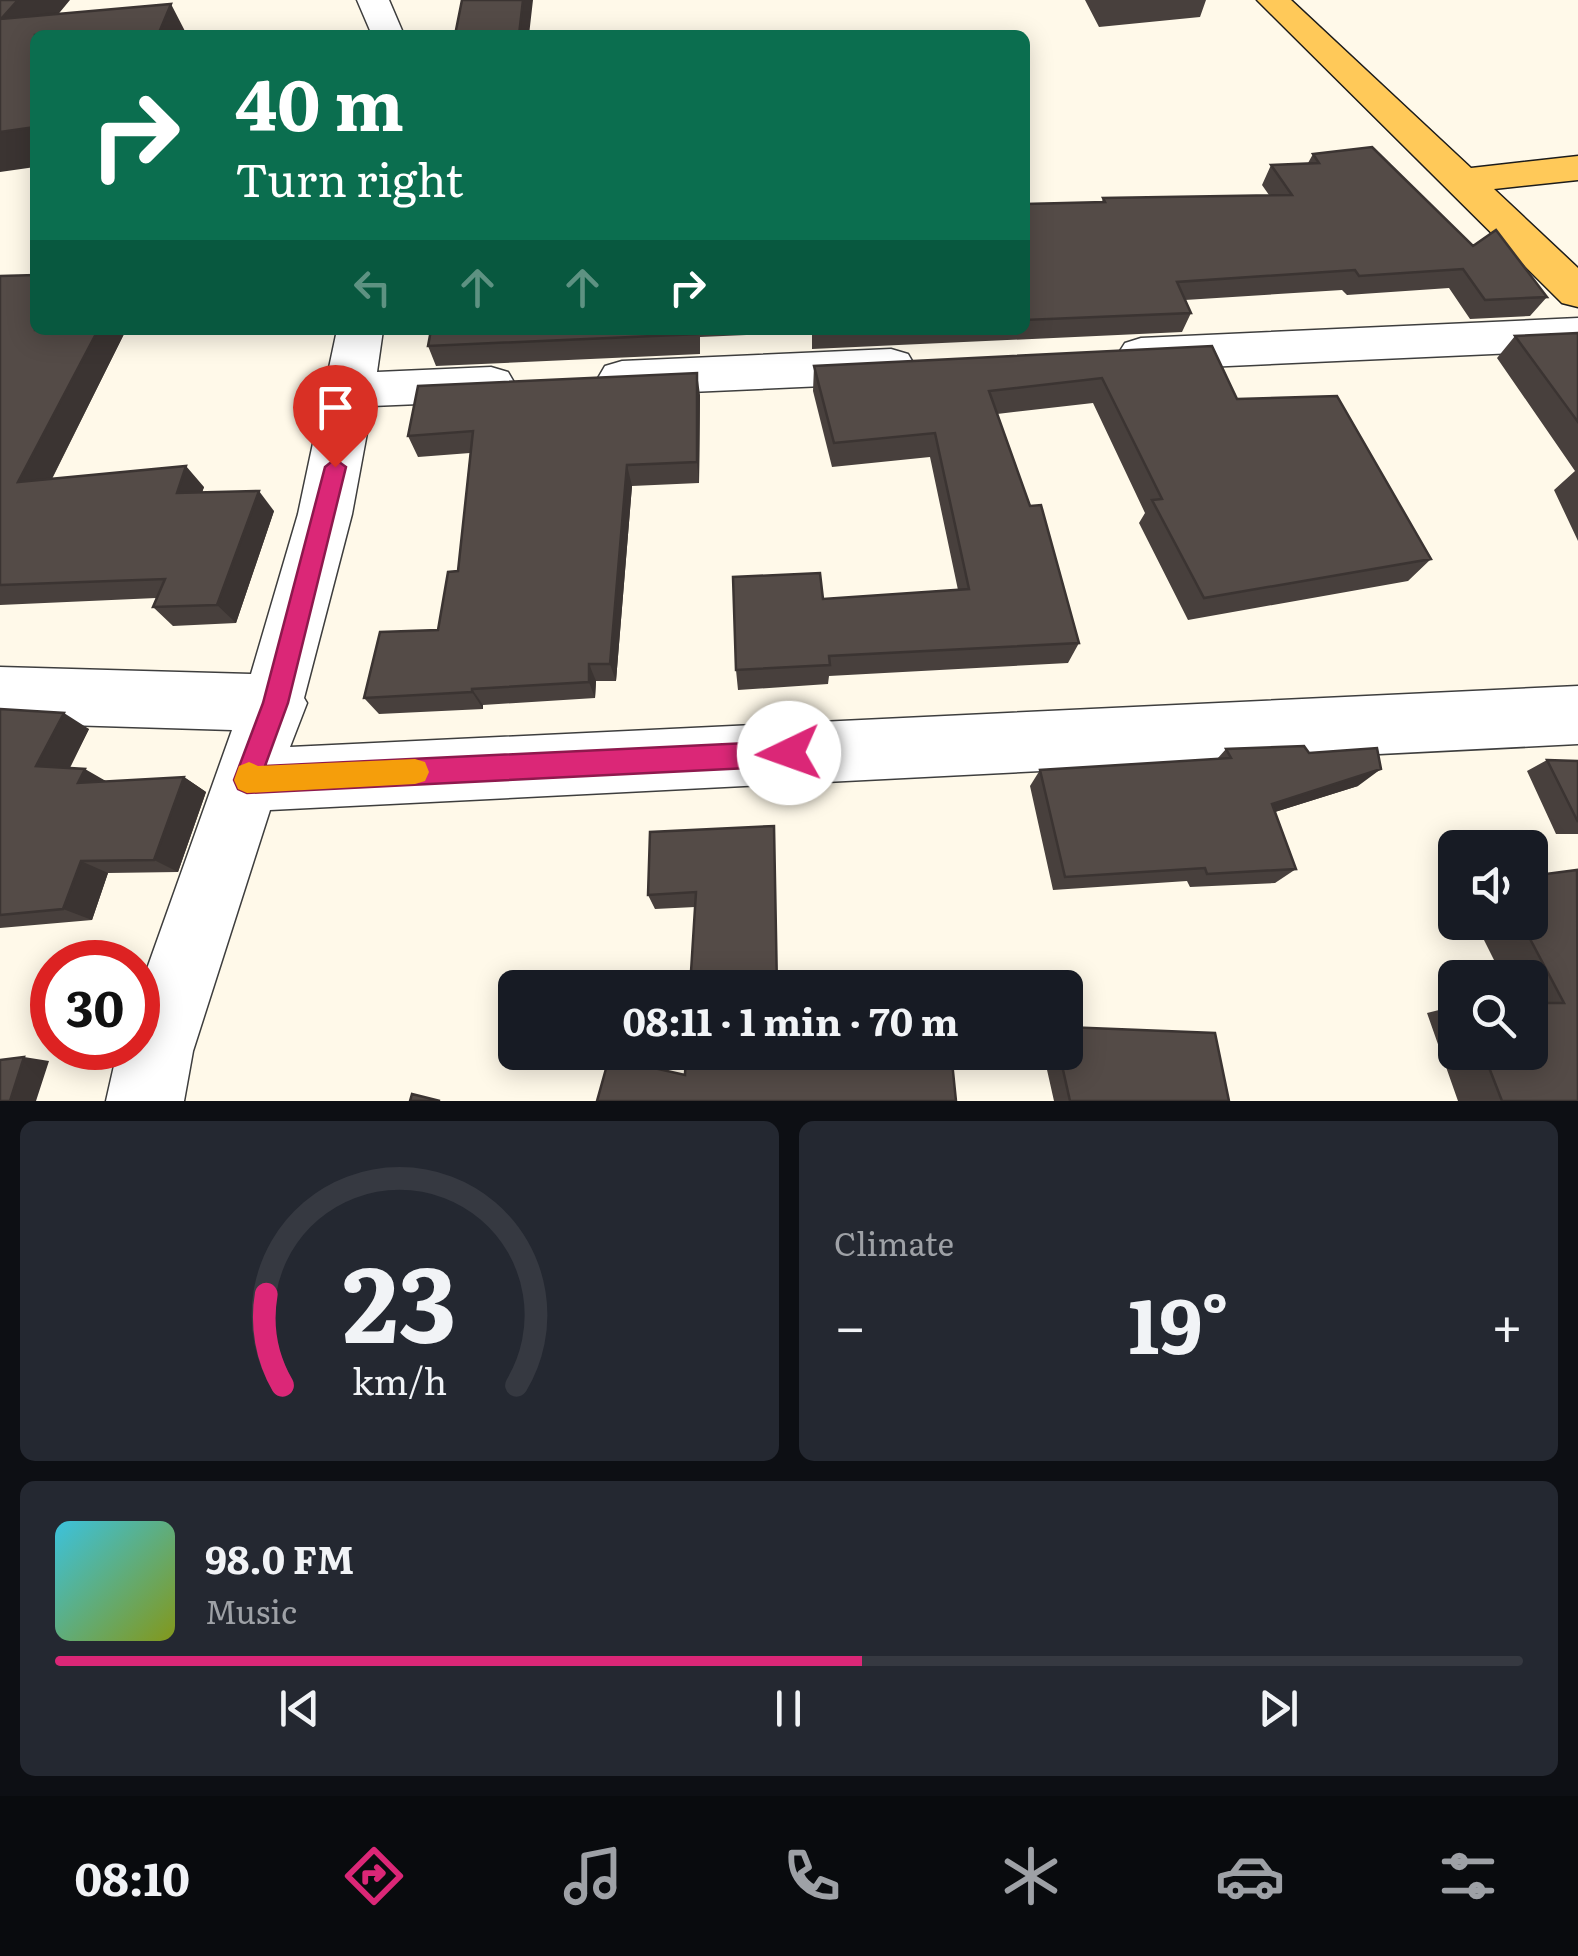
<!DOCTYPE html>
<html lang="en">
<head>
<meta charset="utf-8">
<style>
  :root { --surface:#171b24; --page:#242831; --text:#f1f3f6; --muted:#9ea1a6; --line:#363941; --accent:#db2777 }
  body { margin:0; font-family:Literata,serif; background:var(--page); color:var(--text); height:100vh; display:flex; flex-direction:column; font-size:38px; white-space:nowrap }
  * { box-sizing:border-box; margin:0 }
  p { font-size:32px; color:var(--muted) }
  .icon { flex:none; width:55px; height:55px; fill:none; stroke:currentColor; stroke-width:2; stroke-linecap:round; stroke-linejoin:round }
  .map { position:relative; height:1101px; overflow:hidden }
  .details { display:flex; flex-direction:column; gap:20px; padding:20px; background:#0d0f14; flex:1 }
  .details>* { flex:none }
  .guide { position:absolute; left:30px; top:30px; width:1000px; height:305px; border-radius:15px; box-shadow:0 5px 25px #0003; background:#0b6e4f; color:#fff; overflow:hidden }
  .controls { position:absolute; left:1438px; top:830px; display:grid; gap:20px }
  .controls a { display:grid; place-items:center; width:110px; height:110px; border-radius:15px; background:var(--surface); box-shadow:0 5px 25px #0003; font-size:50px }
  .speed { position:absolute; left:30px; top:940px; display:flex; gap:20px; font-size:50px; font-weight:700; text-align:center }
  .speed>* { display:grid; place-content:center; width:130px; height:130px; border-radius:50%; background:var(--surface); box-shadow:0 5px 25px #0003; line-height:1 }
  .speed .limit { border:15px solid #d22; background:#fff; color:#111 }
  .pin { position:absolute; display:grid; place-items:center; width:85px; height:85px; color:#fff; margin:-102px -42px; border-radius:50% 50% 50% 0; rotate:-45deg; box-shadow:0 0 10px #0007 }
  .pin .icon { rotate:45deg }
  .me { position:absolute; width:110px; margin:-55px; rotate:267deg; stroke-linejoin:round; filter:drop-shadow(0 0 8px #0008) }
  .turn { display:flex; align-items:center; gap:35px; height:210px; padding:0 40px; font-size:45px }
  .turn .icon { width:130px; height:130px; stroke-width:2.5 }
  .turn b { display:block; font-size:70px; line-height:85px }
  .lanes { display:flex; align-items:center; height:95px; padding:0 40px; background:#0003; justify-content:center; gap:50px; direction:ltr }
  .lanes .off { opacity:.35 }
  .big { font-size:75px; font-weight:700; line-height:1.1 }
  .details .widget { flex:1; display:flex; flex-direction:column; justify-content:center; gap:15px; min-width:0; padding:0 35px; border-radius:15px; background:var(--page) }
  .details .dial { align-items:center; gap:0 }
  .dial svg { height:260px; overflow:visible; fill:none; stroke:var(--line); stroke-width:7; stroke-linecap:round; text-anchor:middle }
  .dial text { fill:var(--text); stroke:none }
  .song { display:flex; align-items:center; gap:30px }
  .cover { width:120px; height:120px; border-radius:15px; background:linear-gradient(135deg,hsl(190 70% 55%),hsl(70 70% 35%)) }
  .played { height:10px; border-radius:5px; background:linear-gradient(90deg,var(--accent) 55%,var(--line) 55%) }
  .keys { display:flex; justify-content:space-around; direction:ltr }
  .heat { display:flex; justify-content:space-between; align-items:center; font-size:55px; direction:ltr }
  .details .tiles { flex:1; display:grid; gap:20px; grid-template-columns:1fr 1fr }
  .widget:last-child { grid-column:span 2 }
  .trip { position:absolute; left:498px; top:970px; width:585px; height:100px; border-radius:15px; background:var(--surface); box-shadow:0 5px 25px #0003; font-weight:700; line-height:100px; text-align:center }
  .tabs { display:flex; height:160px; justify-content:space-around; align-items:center; background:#090b0e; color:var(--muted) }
  .tabs .icon { width:70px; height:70px }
  .tabs .current { color:var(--accent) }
  .tabs b { font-size:45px; color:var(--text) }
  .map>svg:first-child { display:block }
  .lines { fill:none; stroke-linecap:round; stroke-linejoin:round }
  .minor-casing { stroke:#3e3e3e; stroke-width:3 }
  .major-casing { stroke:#1c1c1c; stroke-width:3 }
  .minor { fill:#fff; fill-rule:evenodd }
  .major { fill:#ffc959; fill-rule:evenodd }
  .wall { fill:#48403d }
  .shaded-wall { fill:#3b3432 }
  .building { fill:#544b47; stroke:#3b3432; stroke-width:2.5 }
  .route { fill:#db2777; stroke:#8e194d; stroke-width:2.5 }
  .slow { fill:#f59e0b }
</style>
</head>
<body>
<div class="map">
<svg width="1578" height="1101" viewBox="0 0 1578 1101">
  <rect width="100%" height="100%" fill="#fff9e9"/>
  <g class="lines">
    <g class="minor-casing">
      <path id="minor" d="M 357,0 L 389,0 L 404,35 L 372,35 Z
        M 1578,318 L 1578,350 L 1141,370 L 1125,365 L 1118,354 L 1125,343 L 1141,338 Z
        M 337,330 L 383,330 L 377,372 L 491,367 L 508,372 L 515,384 L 508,396 L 491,401 L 372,406 L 352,514 L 304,698 L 307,703 L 290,747 L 1578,686 L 1578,744 L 270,810 L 193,1051 L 184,1101 L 106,1101 L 118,1048 L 138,1048 L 138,994 L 232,730 L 0,723 L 0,667 L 251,674 L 298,514 Z
        M 891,349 L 908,354 L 915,366 L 908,378 L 891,383 L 622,395 L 605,390 L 598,378 L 605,366 L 622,361 Z"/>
    </g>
    <g class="major-casing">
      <path id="major" d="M 1257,0 L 1291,0 L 1471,168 L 1578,156 L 1578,180 L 1494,189 L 1578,268 L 1578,307 L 1562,303 Z"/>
    </g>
    <use href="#minor" class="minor"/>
    <use href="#major" class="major"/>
  </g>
  <path class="wall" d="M 1085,0 L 1206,0 L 1200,17 L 1099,27 Z
    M 1313,154 L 1473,246 L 1547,297 L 1530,316 L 1470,319 L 1449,288 L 1347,295 L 1342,290 L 1185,300 L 1191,313 L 1182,332 L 812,349 L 812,332 L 700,337 L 700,354 L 436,366 L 428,346 L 431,330 L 1025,330 L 1025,204 L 1102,202 L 1103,198 L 1269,195 L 1262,185 L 1271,165 L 1308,163 Z
    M 0,276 L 35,330 L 125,332 L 52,479 L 204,487 L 202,492 L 274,511 L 236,623 L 173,626 L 153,607 L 156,598 L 0,605 Z
    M 1578,333 L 1578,541 L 1554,490 L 1575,471 L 1497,358 L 1515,336 Z
    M 1212,346 L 1237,399 L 1431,559 L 1408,581 L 1188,620 L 1139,523 L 1145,513 L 1093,403 L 997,414 L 1079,643 L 1068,663 L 829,676 L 828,684 L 738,690 L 736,670 L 823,599 L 958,590 L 930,457 L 832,467 L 813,391 L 814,366 Z
    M 700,395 L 699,483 L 632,486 L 616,681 L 596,681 L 595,698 L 483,705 L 483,709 L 379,714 L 364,698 L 438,630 L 458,571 L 470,453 L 418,457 L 408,436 Z
    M 0,709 L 89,729 L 70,768 L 106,781 L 184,777 L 206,792 L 178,872 L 108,873 L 92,920 L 0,928 Z
    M 1226,749 L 1309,753 L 1358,786 L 1275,812 L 1296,869 L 1275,883 L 1190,887 L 1187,881 L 1053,890 L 1030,786 L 1040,770 L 1217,759 Z
    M 1547,760 L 1578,761 L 1578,834 L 1556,834 L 1527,771 Z
    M 774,826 L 695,907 L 655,909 L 648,895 Z
    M 1577,870 L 1578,1101 L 1458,1101 L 1427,1013 L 1455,1006 L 1455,1052 L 1530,1052 L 1530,978 L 1503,978 L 1475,922 L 1530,922 Z
    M 1043,1052 L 1065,1052 L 1229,1101 L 1054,1101 Z"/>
  <path class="shaded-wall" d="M 18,0 L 70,0 L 41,35 L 1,19 Z
    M 523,0 L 533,0 L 529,35 L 519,35 Z
    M 171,4 L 187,35 L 158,35 Z
    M 35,127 L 35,167 L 0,172 L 0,132 Z
    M 98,330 L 124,330 L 125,332 L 40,502 L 18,482 Z
    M 697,373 L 700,395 L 699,483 L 697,462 Z
    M 627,465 L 632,486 L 616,681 L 610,664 Z
    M 186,466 L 204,487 L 195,513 L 177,493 Z
    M 259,491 L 274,511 L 236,623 L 217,605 Z
    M 589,664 L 596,681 L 595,698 L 589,682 Z
    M 472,689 L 483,705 L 483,709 L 472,692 Z
    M 64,713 L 89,729 L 63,780 L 36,766 Z
    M 85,769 L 111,784 L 78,783 Z
    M 1381,769 L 1358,786 L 1252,819 L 1272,804 Z
    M 184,777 L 206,792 L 178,872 L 154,860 Z
    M 81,861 L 108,873 L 92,920 L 63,909 Z
    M 24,1057 L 49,1061 L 36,1101 L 10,1101 Z"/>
  <path class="building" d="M 0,0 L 18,0 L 1,19 L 171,4 L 158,35 L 35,35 L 35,127 L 0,132 Z
    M 462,0 L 523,0 L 519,35 L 455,35 Z
    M 1372,147 L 1473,246 L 1496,230 L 1547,297 L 1485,300 L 1463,269 L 1359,276 L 1355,270 L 1177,282 L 1191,313 L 1025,320 L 1025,204 L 1105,202 L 1103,198 L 1292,195 L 1271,165 L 1319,163 L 1313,154 Z
    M 35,275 L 35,330 L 98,330 L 18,482 L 186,466 L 177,493 L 259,491 L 217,605 L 153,607 L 165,579 L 0,585 L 0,276 Z
    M 431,330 L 698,330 L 698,334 L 428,346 Z
    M 1578,333 L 1578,422 L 1515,336 Z
    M 1212,346 L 1237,399 L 1337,396 L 1431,559 L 1204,598 L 1152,500 L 1162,499 L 1102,378 L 989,391 L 1030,506 L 1041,505 L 1079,643 L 829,656 L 830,665 L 736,670 L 733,577 L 820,573 L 823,599 L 969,589 L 935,433 L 834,443 L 814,366 Z
    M 697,373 L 697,462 L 627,465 L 610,664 L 589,664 L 589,682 L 472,689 L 472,692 L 364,698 L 380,632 L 438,630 L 448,572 L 458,571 L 473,431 L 408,436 L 418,386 Z
    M 0,709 L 64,713 L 36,766 L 85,769 L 78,783 L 184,777 L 154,860 L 81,861 L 63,909 L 0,915 Z
    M 1304,746 L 1309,753 L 1377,748 L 1381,769 L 1272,804 L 1296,869 L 1207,874 L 1205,868 L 1065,877 L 1040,770 L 1231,758 L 1226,749 Z
    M 1547,760 L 1578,761 L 1578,822 Z
    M 774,826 L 777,988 L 690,988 L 696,892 L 648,895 L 650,832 Z
    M 1577,870 L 1578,1101 L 1502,1101 L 1483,1052 L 1530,1052 L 1530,1003 L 1564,1003 L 1521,922 L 1530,922 L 1530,876 Z
    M 1065,1027 L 1215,1033 L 1229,1101 L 1070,1101 L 1059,1052 L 1065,1052 Z
    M 686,1052 L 951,1052 L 956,1101 L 597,1101 L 609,1058 L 685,1075 Z
    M 24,1057 L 10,1101 L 0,1101 L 0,1060 Z
    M 412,1094 L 440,1101 L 410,1101 Z"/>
  <path class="route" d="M 335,459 L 346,467 L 288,703 L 265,766 L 789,741 L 799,744 L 802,753 L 799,762 L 789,766 L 247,793 L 238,789 L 234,780 L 263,703 L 325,467 Z"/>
  <path class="slow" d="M 415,759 L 425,762 L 429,772 L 425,781 L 415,784 L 247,793 L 238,789 L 234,780 L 239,766 L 249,762 L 258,766 Z"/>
</svg>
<div class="controls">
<a><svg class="icon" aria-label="sound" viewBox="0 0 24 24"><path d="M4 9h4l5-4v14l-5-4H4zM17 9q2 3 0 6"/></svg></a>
<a><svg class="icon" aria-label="search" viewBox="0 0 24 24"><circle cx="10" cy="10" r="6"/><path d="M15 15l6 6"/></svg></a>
</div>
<div class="speed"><div class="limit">30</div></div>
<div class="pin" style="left:335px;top:467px;background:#d93025"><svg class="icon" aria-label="arrive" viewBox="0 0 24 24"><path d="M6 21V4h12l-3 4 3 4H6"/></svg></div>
<svg class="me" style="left:789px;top:753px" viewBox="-20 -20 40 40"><circle r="19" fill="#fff"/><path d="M0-13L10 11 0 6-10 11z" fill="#db2777"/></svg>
<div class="trip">08:11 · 1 min · 70 m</div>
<div class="guide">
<div class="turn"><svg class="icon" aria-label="right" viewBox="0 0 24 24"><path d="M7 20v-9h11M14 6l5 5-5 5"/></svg><div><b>40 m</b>Turn right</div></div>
<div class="lanes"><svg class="icon off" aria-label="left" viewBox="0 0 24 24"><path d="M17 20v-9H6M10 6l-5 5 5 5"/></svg><svg class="icon off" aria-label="ahead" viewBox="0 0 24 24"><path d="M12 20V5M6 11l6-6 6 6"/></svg><svg class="icon off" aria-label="ahead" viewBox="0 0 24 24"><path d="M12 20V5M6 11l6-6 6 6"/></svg><svg class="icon" aria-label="right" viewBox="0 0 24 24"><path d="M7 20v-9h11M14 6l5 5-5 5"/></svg></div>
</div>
</div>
<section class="details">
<div class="tiles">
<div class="widget dial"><svg viewBox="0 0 100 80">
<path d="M14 69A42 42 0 1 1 86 69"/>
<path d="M14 69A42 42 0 0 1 9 41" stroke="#db2777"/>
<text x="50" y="56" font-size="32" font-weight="700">23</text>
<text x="50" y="72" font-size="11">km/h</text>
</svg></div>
<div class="widget"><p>Climate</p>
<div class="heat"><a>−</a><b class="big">19°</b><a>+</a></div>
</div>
<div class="widget">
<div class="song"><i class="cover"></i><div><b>98.0 FM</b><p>Music</p></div></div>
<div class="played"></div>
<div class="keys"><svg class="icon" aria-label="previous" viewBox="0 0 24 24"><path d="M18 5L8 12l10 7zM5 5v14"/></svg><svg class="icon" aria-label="pause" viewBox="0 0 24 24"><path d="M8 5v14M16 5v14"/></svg><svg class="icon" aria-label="next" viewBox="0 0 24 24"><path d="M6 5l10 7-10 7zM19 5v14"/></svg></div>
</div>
</div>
</section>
<nav class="tabs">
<b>08:10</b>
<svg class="icon current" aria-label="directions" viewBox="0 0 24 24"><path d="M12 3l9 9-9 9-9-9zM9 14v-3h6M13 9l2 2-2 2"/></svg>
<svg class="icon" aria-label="music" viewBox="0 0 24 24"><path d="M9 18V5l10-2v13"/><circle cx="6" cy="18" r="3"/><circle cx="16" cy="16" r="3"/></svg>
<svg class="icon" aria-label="phone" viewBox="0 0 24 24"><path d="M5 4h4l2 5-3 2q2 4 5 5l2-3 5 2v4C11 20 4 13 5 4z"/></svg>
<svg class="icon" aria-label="climate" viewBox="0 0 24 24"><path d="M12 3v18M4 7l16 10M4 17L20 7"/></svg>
<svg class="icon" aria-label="car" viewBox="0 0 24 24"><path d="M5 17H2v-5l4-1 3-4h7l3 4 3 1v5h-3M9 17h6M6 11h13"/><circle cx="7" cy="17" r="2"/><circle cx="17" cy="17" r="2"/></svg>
<svg class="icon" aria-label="filters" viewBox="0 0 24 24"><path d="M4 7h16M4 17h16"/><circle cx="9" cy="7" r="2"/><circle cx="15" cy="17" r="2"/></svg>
</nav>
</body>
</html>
